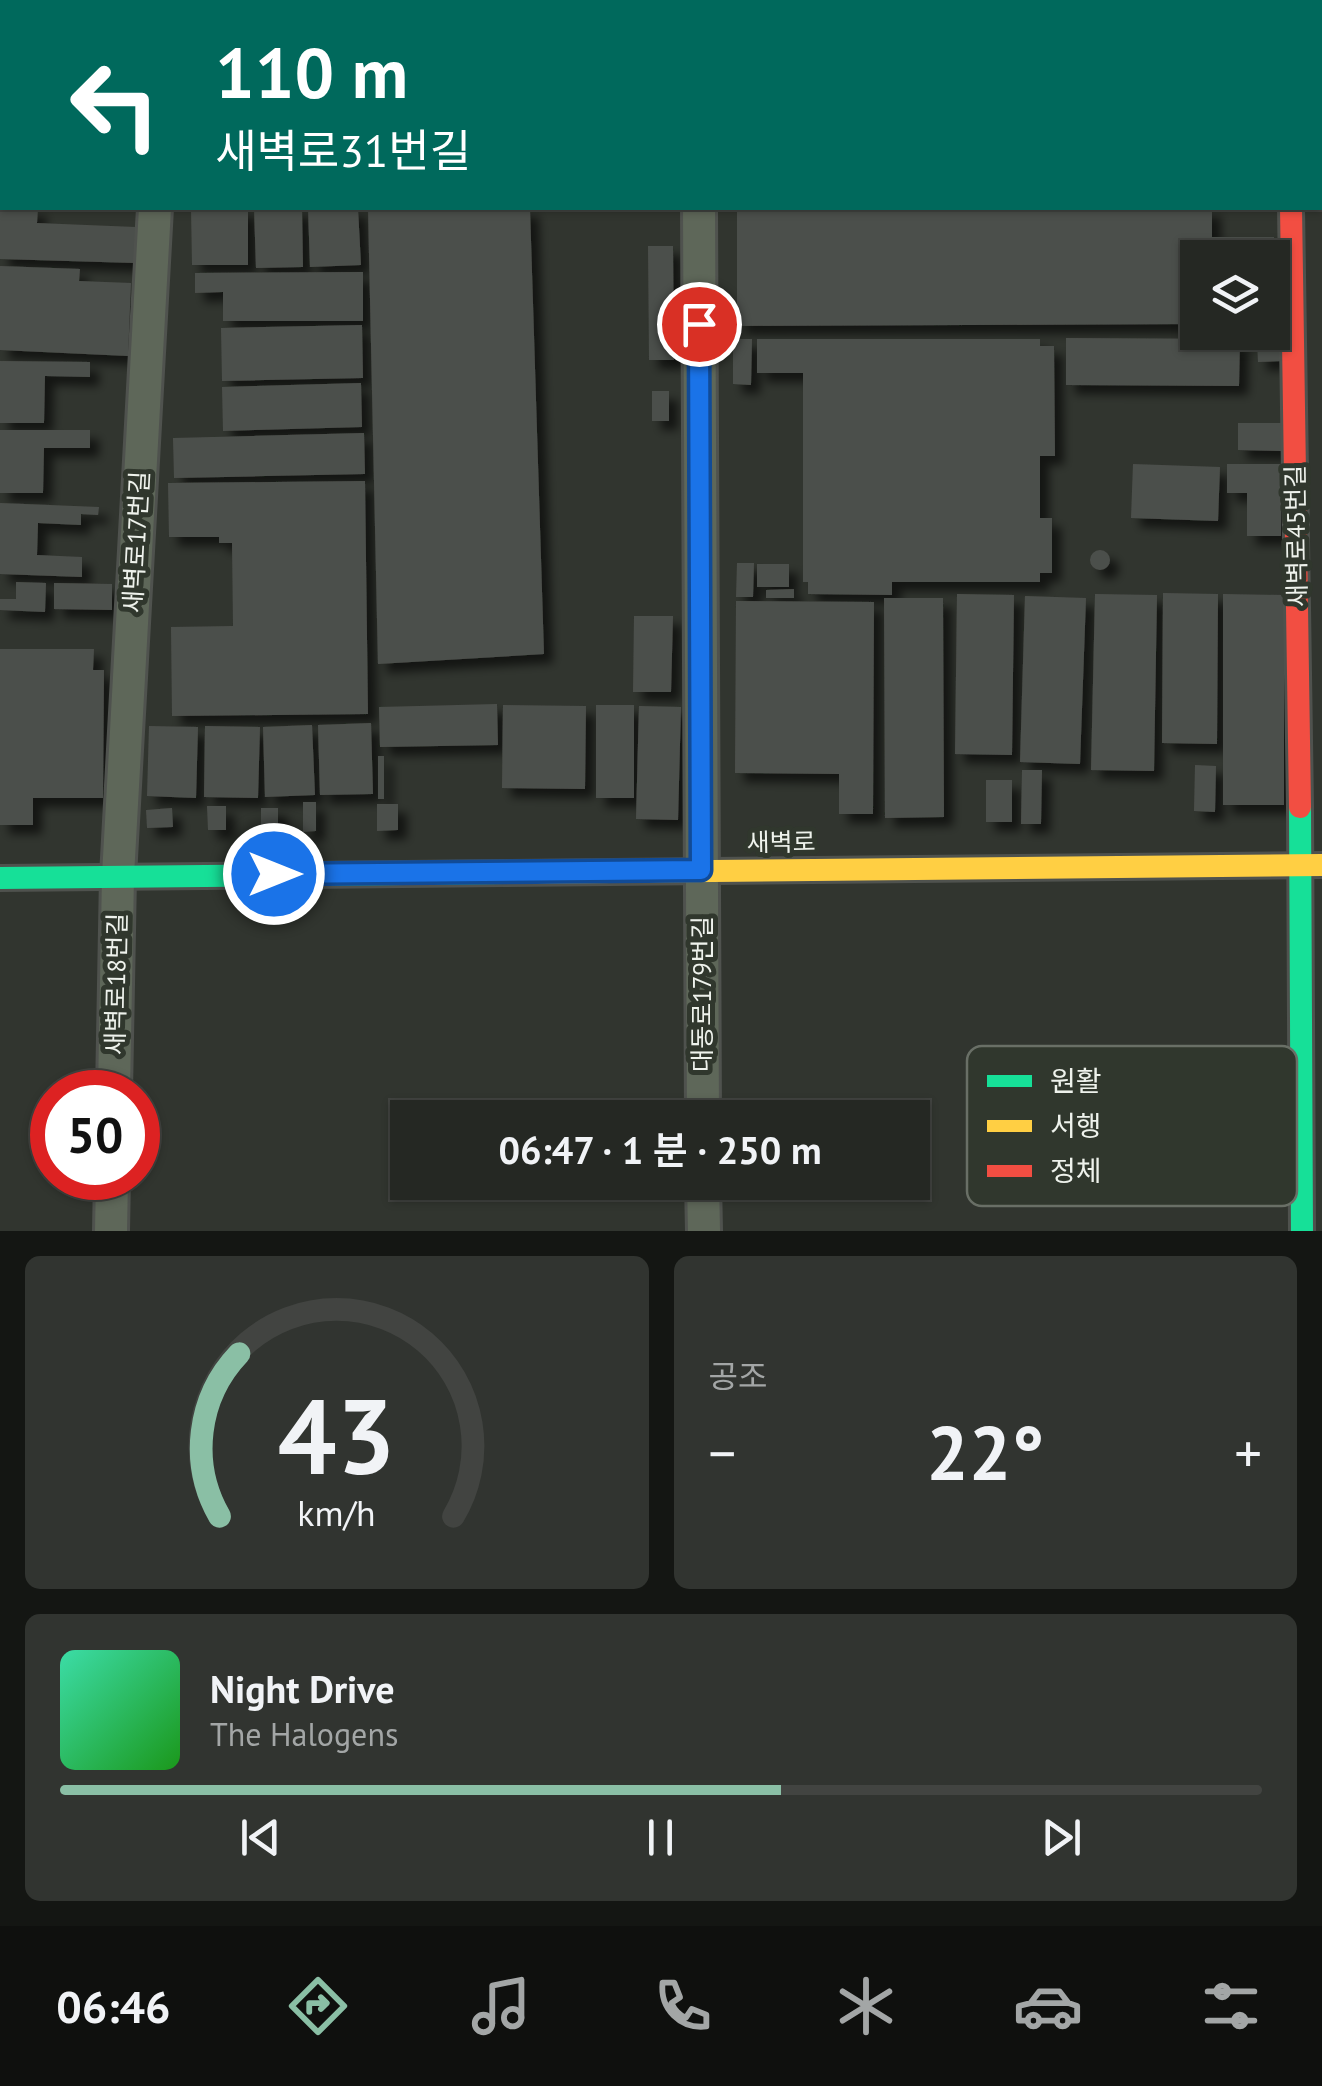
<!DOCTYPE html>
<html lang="ko">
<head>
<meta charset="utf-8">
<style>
  :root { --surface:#252823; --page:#313430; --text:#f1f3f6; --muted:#a3a6a6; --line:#424441; --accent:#8abfa5 }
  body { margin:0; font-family:"PT Sans","Noto Sans KR",sans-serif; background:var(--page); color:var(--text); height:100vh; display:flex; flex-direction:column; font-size:38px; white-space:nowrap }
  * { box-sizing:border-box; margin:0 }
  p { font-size:32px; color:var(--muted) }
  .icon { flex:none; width:55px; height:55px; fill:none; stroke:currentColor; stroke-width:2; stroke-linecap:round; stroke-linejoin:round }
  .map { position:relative; height:1231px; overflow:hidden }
  .side { display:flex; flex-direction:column; gap:25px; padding:25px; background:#141613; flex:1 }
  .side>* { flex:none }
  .hud { position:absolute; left:0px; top:0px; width:1322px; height:210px; box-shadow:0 2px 8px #0004,0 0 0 2px var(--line); background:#00695c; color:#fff; overflow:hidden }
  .controls { position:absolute; left:1180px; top:240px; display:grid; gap:20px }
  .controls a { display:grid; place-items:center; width:110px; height:110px; border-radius:0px; background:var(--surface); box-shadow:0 2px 8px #0004,0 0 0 2px var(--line); font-size:50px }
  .speed { position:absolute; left:30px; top:1070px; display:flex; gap:20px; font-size:50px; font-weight:700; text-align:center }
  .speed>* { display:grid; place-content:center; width:130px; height:130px; border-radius:50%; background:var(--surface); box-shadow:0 2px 8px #0004,0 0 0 2px var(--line); line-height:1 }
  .speed .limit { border:15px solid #d22; background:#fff; color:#111 }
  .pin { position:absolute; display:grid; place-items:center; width:85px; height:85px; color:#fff; margin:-42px; border:5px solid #fff; border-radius:50%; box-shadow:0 2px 10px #0007 }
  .me { position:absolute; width:110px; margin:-55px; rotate:90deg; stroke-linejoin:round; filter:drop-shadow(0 0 8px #0008) }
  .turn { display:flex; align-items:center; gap:35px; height:210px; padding:0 50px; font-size:45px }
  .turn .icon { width:130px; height:130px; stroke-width:2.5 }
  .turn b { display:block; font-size:70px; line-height:85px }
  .big { font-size:75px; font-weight:600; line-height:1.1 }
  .side .tile { flex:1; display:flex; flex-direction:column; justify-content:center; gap:15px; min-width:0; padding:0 35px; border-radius:15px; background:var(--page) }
  .side .dial { align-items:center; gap:0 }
  .dial svg { height:260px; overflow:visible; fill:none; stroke:var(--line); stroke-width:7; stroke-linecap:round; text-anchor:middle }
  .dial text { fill:var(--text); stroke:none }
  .song { display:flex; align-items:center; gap:30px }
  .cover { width:120px; height:120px; border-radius:15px; background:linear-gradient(135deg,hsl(160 70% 55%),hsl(120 70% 35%)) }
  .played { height:10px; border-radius:5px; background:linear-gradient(90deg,var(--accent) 60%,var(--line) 60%) }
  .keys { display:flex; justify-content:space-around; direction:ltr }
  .heat { display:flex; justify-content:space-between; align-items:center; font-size:55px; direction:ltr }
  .side .tiles { flex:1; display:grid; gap:25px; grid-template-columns:1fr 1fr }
  .tile:last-child { grid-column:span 2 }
  .trip { position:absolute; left:390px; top:1100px; width:540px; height:100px; border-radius:0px; background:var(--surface); box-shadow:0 2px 8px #0004,0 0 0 2px var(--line); font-weight:600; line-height:100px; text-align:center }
  .tab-bar { display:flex; height:160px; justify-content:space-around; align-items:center; background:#0f100e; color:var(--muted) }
  .tab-bar .icon { width:70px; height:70px }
  .tab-bar .current { color:var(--accent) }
  .tab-bar b { font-size:45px; color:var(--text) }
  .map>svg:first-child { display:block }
  .building { fill:#4c4f4b; filter:url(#shadow) }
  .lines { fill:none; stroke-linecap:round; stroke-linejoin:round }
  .street-casing { stroke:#4f524e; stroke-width:38 }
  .fast-casing { stroke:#4f524e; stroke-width:28 }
  .slow-casing { stroke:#4f524e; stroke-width:28 }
  .jam-casing { stroke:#4f524e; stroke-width:28 }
  .street { stroke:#5e6759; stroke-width:32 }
  .fast { stroke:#16e098; stroke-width:22 }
  .slow { stroke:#ffcf43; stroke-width:22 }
  .jam { stroke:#f24e42; stroke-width:22 }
  .route-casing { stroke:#114b97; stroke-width:25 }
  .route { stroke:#1a73e8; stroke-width:18 }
  .labels { text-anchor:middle; stroke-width:10; stroke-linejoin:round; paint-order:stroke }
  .street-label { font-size:25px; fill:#eef2ec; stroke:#30372d }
  .key { fill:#30372d; stroke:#696f66; stroke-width:2.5 }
  .key-label { font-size:28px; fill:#eef2ec }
</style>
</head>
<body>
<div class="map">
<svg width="1322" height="1231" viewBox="0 0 1322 1231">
  <defs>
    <filter id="shadow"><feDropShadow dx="9" dy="9" stdDeviation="5" flood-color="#0009"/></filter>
  </defs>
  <rect width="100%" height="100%" fill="#31352f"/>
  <path class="building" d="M 0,208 L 38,208 L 37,223 L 136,227 L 135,263 L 0,259 Z
    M 191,208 L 248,208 L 248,265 L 192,265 Z
    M 254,208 L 302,208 L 303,267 L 256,268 Z
    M 308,208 L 358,208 L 361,265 L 310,267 Z
    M 368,208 L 530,208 L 544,654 L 378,664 Z
    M 737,208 L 1212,208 L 1212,237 L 1274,237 L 1274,258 L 1198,258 L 1198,324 L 737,326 Z
    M 648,246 L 673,246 L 674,360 L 649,360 Z
    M 0,266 L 80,269 L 79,281 L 131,283 L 128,356 L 0,350 Z
    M 363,272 L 363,321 L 223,321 L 223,292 L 195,293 L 195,273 Z
    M 362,325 L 363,378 L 222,381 L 221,328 Z
    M 1066,338 L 1240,339 L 1239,386 L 1066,385 Z
    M 733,339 L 752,339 L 751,385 L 733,384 Z
    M 757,339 L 1040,339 L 1040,346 L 1054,346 L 1055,456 L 1040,456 L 1040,518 L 1052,518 L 1052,573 L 1040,573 L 1040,582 L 892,582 L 892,595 L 808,594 L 808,582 L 803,582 L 803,373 L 757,373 Z
    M 1281,339 L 1283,361 L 1258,362 L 1257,341 Z
    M 0,361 L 90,362 L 90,377 L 45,376 L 44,423 L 0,423 Z
    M 361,383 L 362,427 L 223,431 L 222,387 Z
    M 652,391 L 669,391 L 669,421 L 652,421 Z
    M 1238,423 L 1281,423 L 1281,451 L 1238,450 Z
    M 0,430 L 90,430 L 90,448 L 44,448 L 43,493 L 0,493 Z
    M 364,433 L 365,474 L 174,478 L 173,438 Z
    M 1133,464 L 1220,467 L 1218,521 L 1131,518 Z
    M 1227,464 L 1281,464 L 1281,536 L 1247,536 L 1247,493 L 1227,493 Z
    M 365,481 L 368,714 L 172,716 L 171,627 L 233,626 L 232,543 L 219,543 L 219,537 L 169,537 L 168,483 Z
    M 0,503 L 99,507 L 98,515 L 81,514 L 81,525 L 38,523 L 37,555 L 82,557 L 82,577 L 0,574 Z
    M1090 560a10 10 0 1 1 20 0a10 10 0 1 1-20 0Z
    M 737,563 L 754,563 L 753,597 L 736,597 Z
    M 757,564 L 789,564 L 789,587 L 757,587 Z
    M 16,582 L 46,583 L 45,612 L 0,610 L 0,599 L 16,599 Z
    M 54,583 L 112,584 L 112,610 L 54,609 Z
    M 794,589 L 794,598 L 766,598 L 766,590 Z
    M 1163,593 L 1218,594 L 1217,744 L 1162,743 Z
    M 957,594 L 1014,595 L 1012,755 L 955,754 Z
    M 1095,594 L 1157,595 L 1154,771 L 1091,770 Z
    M 1223,594 L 1284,595 L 1284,805 L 1223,805 Z
    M 1025,596 L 1086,598 L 1080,764 L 1020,762 Z
    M 884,598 L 943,598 L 944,817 L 885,818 Z
    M 736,601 L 874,602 L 873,814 L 839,814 L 839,774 L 735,773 Z
    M 634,616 L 673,616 L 671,692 L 633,692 Z
    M 0,649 L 94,649 L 93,670 L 104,670 L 103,798 L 33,798 L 33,825 L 0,825 Z
    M 497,704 L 498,745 L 380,747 L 379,707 Z
    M 503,705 L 586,706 L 585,789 L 502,788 Z
    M 596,705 L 634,705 L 634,798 L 596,798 Z
    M 639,706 L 681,707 L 678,820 L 636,819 Z
    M 371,723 L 373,794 L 320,795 L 318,725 Z
    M 312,725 L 315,795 L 265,797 L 263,727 Z
    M 149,726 L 198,727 L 196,798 L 147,796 Z
    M 205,726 L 260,727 L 258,798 L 204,797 Z
    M 378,756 L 384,756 L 384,799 L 378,799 Z
    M 1195,765 L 1216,766 L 1215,812 L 1194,811 Z
    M 1022,770 L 1042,770 L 1041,824 L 1021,824 Z
    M 986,780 L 1012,780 L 1012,822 L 986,822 Z
    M 303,802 L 316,802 L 316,831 L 303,832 Z
    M 377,804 L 398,804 L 398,830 L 377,831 Z
    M 207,806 L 226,806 L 226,830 L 208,830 Z
    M 172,808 L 173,827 L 147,828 L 146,810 Z
    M 261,808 L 278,808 L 278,831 L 261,831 Z"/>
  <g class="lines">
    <g class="street-casing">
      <path id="street" d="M 696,0 L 696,2
        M 1289,0 L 1289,2
        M 180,2 L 181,0
        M 0,86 L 2,86
        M 1320,90 L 1322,90
        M 699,208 L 703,1118
        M 114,1092 L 118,876 L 155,208
        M 703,1182 L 704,1231
        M 111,1231 L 112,1178"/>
    </g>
    <g class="fast-casing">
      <path id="fast" d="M 1300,807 L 1302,1231
        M 0,878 L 503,873"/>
    </g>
    <g class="slow-casing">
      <path id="slow" d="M 503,873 L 1322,865"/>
    </g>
    <g class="jam-casing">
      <path id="jam" d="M 1291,208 L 1300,807"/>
    </g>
    <use href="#street" class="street"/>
    <use href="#fast" class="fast"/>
    <use href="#slow" class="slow"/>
    <use href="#jam" class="jam"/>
  </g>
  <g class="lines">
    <g class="route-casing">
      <path id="route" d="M 274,874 L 701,870 L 699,324"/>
    </g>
    <use href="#route" class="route"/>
  </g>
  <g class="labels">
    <g class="street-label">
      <text transform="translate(1296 536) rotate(-91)" y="9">새벽로45번길</text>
      <text transform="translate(136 542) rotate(-87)" y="9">새벽로17번길</text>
      <text transform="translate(781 842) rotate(-1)" y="9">새벽로</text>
      <text transform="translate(116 984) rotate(-89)" y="9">새벽로18번길</text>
      <text transform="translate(702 994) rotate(-90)" y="9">대동로179번길</text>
    </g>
  </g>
  <rect x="967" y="1046" width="330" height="160" rx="15" class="key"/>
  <rect x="987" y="1075" width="45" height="12" fill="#16e098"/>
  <rect x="987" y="1120" width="45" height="12" fill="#ffcf43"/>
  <rect x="987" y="1165" width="45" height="12" fill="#f24e42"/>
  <g class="key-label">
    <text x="1050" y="1091">원활</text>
    <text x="1050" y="1136">서행</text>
    <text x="1050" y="1181">정체</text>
  </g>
</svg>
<div class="controls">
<a><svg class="icon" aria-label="layers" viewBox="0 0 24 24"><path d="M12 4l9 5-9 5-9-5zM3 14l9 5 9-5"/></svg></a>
</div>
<div class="speed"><div class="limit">50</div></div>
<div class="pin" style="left:699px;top:324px;background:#d93025"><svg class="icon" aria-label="arrive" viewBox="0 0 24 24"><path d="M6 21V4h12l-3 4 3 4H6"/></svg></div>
<svg class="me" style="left:274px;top:874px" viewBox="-20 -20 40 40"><circle r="17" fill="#1a73e8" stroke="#fff" stroke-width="3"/><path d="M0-11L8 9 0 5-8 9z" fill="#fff"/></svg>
<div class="trip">06:47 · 1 분 · 250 m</div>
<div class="hud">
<div class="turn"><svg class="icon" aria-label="left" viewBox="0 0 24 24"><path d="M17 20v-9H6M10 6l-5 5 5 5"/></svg><div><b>110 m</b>새벽로31번길</div></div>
</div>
</div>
<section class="side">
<div class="tiles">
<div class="tile dial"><svg viewBox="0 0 100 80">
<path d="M14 69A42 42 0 1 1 86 69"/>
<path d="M14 69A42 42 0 0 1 20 19" stroke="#8abfa5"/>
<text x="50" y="56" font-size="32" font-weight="700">43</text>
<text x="50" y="72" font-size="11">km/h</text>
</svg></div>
<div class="tile"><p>공조</p>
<div class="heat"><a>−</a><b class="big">22°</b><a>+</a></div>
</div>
<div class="tile">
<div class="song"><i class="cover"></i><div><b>Night Drive</b><p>The Halogens</p></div></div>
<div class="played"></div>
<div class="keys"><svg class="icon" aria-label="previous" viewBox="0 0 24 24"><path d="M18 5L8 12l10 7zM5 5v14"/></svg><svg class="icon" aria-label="pause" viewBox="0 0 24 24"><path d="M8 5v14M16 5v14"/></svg><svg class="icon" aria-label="next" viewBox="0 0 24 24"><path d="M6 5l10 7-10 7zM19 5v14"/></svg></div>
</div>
</div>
</section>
<nav class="tab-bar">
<b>06:46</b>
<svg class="icon current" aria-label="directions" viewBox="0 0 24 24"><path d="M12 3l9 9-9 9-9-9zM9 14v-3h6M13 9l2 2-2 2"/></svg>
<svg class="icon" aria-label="music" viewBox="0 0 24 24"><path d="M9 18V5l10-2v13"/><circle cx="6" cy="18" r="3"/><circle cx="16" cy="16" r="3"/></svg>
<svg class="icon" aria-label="phone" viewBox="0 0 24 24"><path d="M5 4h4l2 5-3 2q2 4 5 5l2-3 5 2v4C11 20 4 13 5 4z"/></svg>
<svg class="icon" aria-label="climate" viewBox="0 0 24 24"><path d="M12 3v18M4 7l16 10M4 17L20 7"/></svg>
<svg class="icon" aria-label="car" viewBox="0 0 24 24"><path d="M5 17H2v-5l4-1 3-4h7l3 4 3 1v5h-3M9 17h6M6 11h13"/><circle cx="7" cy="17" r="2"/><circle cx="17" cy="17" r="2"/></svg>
<svg class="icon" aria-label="filters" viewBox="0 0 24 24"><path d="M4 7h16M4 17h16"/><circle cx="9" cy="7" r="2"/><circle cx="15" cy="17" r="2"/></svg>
</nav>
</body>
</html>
